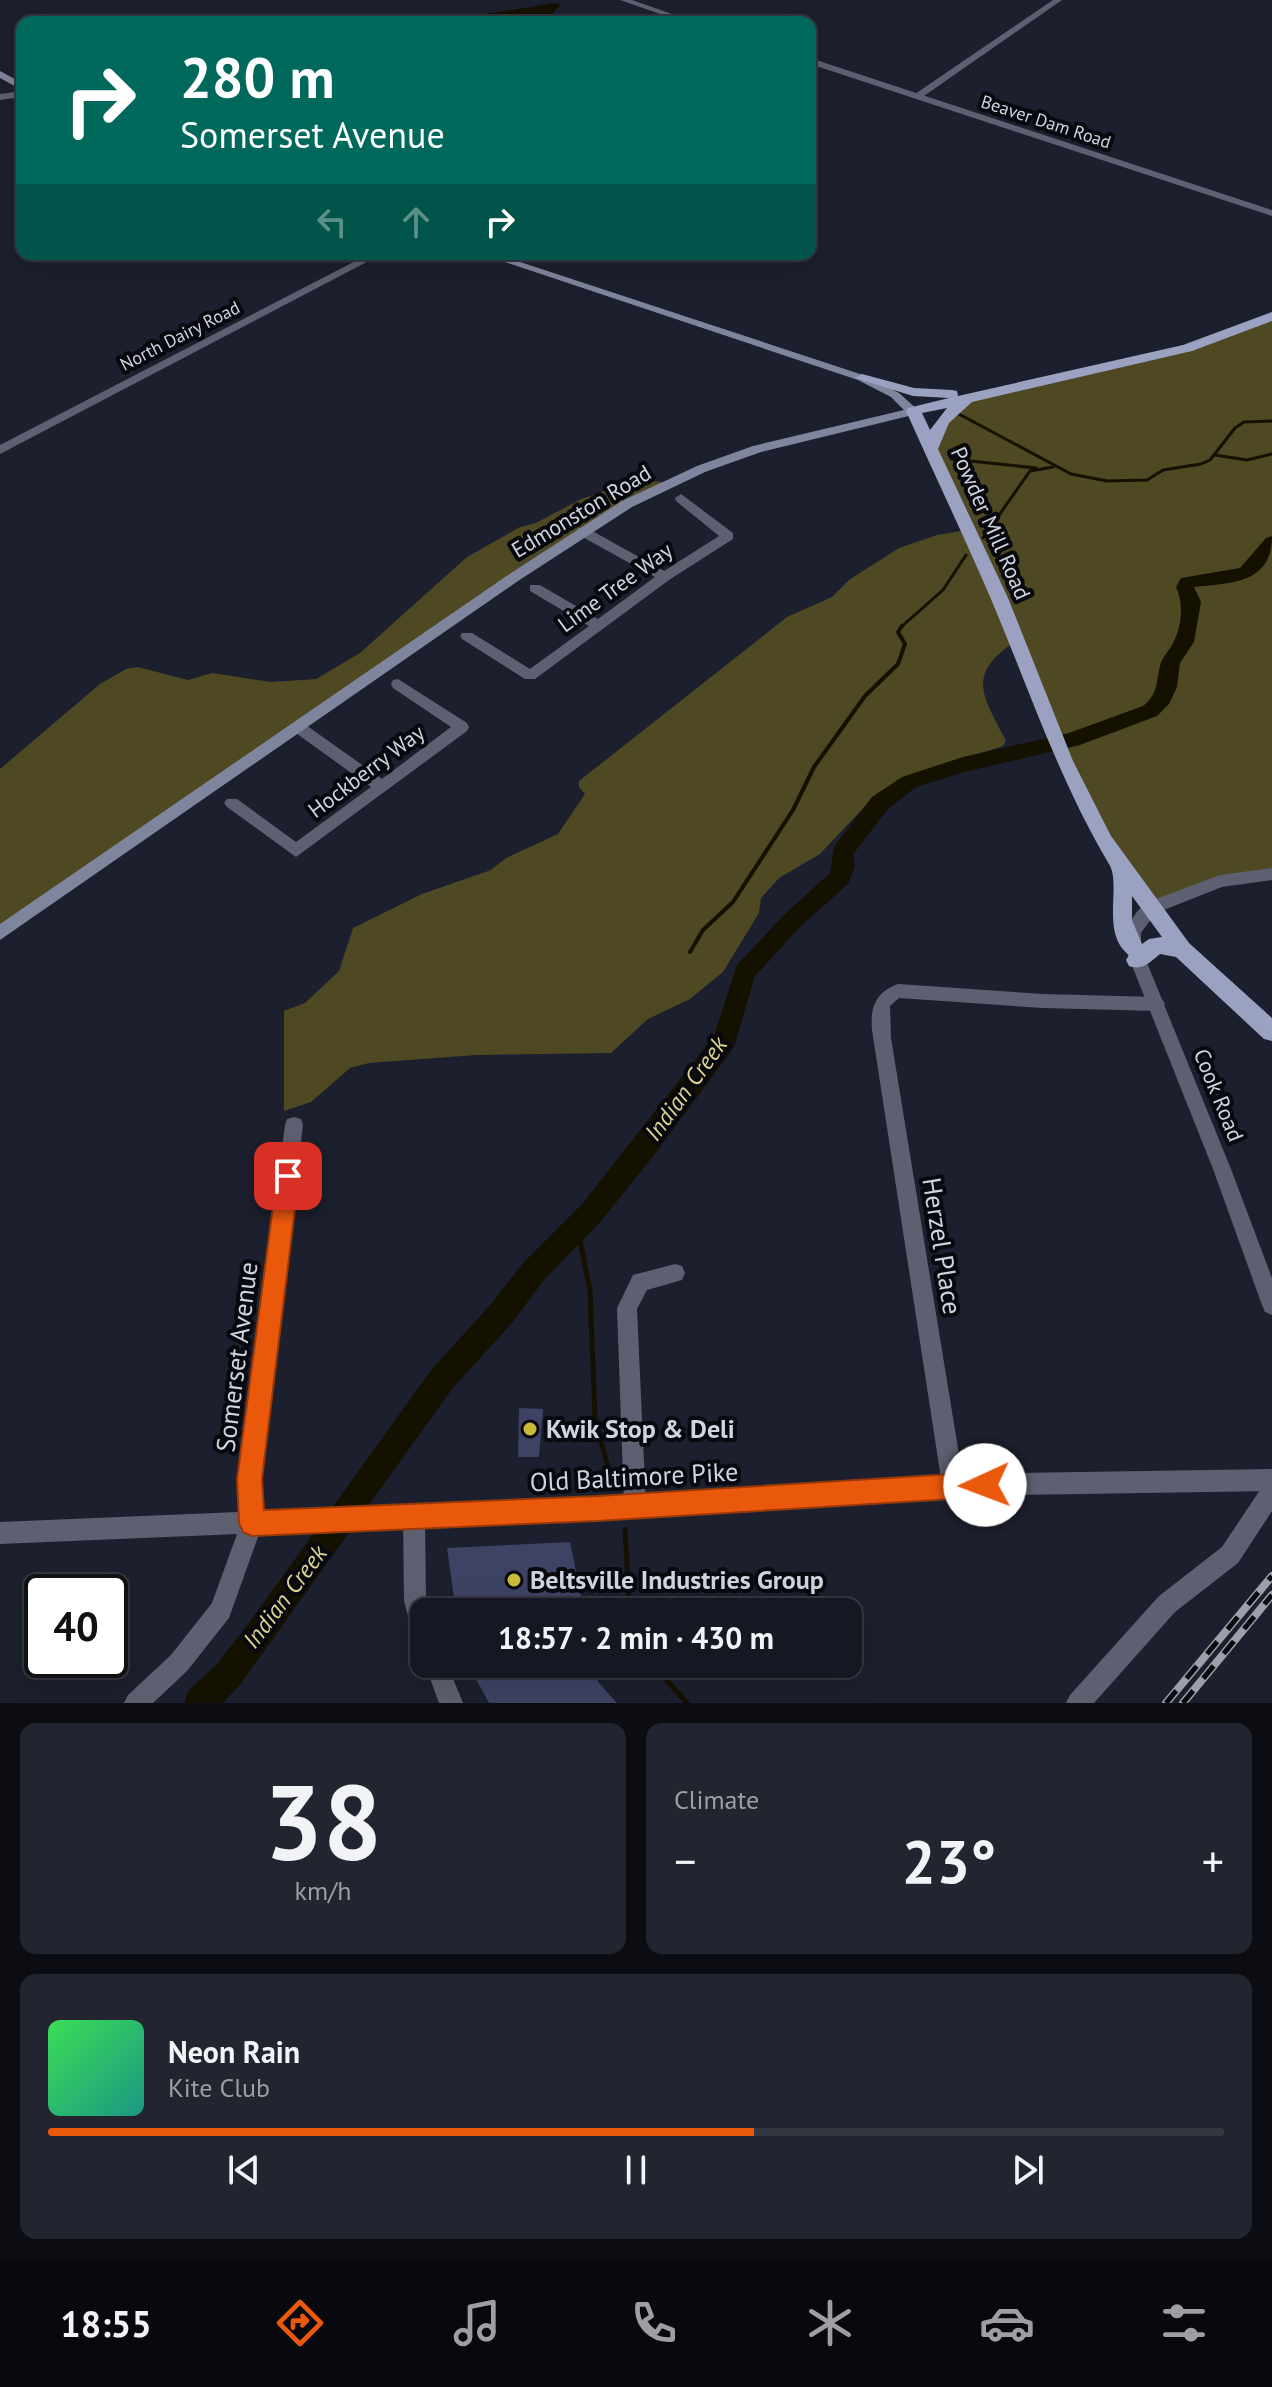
<!DOCTYPE html>
<html lang="en">
<head>
<meta charset="utf-8">
<style>
  :root { --surface:#151722; --page:#22242f; --text:#f1f3f6; --muted:#9d9fa5; --line:#343640; --accent:#ea580c }
  body { margin:0; font-family:"PT Sans",sans-serif; background:var(--page); color:var(--text); height:100vh; display:flex; flex-direction:column; font-size:30px; white-space:nowrap }
  * { box-sizing:border-box; margin:0 }
  p { font-size:26px; color:var(--muted) }
  .icon { flex:none; width:44px; height:44px; fill:none; stroke:currentColor; stroke-width:2; stroke-linecap:round; stroke-linejoin:round }
  .map { position:relative; height:1703px; overflow:hidden }
  .details { display:flex; flex-direction:column; gap:20px; padding:20px; background:#0c0d13; flex:1 }
  .details>* { flex:none }
  .guide { position:absolute; left:16px; top:16px; width:800px; height:244px; border-radius:16px; box-shadow:0 8px 32px #0002,0 0 0 2px var(--line); background:#00695c; color:#fff; overflow:hidden }
  .speed { position:absolute; left:24px; top:1574px; display:flex; gap:16px; font-size:40px; font-weight:700; text-align:center }
  .speed>* { display:grid; place-content:center; width:104px; height:104px; border-radius:50%; background:var(--surface); box-shadow:0 8px 32px #0002,0 0 0 2px var(--line); line-height:1 }
  .speed .limit { border:4px solid #111; border-radius:12px; background:#fff; color:#111 }
  .pin { position:absolute; display:grid; place-items:center; width:68px; height:68px; color:#fff; margin:-34px; border-radius:16px; box-shadow:0 4px 12px #0006 }
  .me { position:absolute; width:88px; margin:-44px; rotate:268deg; stroke-linejoin:round; filter:drop-shadow(0 0 6px #0008) }
  .turn { display:flex; align-items:center; gap:28px; height:168px; padding:0 32px; font-size:36px }
  .turn .icon { width:104px; height:104px; stroke-width:2.5 }
  .turn b { display:block; font-size:56px; line-height:68px }
  .lanes { display:flex; align-items:center; height:76px; padding:0 32px; background:#0003; justify-content:center; gap:40px; direction:ltr }
  .lanes .off { opacity:.35 }
  .big { font-size:60px; font-weight:800; line-height:1.1 }
  .details .card { flex:1; display:flex; flex-direction:column; justify-content:center; gap:12px; min-width:0; padding:0 28px; border-radius:16px; background:var(--page) }
  .details .dial { align-items:center; gap:0 }
  .dial b { font-size:104px; line-height:1 }
  .song { display:flex; align-items:center; gap:24px }
  .cover { width:96px; height:96px; border-radius:12px; background:linear-gradient(135deg,hsl(130 70% 55%),hsl(170 70% 35%)) }
  .played { height:8px; border-radius:4px; background:linear-gradient(90deg,var(--accent) 60%,var(--line) 60%) }
  .keys { display:flex; justify-content:space-around; direction:ltr }
  .heat { display:flex; justify-content:space-between; align-items:center; font-size:44px; direction:ltr }
  .details .tiles { flex:1; display:grid; gap:20px; grid-template-columns:1fr 1fr }
  .card:last-child { grid-column:span 2 }
  .trip { position:absolute; left:410px; top:1598px; width:452px; height:80px; border-radius:16px; background:var(--surface); box-shadow:0 8px 32px #0002,0 0 0 2px var(--line); font-weight:800; line-height:80px; text-align:center }
  .tabs { display:flex; height:128px; justify-content:space-around; align-items:center; background:#08090e; color:var(--muted) }
  .tabs .icon { width:56px; height:56px }
  .tabs .current { color:var(--accent) }
  .tabs b { font-size:36px; color:var(--text) }
  .map>svg:first-child { display:block }
  .forest { fill:#4e4823 }
  .water { fill:#151100 }
  .lines { fill:none; stroke-linecap:round; stroke-linejoin:round }
  .stream-far2 { stroke:#151100; stroke-width:3 }
  .stream-far1 { stroke:#151100; stroke-width:4 }
  .stream { stroke:#151100; stroke-width:5 }
  .river { fill:#151100; fill-rule:evenodd }
  .building { fill:#3e4364 }
  .minor { fill:#5d6070; fill-rule:evenodd }
  .tertiary { fill:#5d6070; fill-rule:evenodd }
  .secondary { fill:#80859e; fill-rule:evenodd }
  .primary { fill:#9ba1c1; fill-rule:evenodd }
  .rail-casing { stroke:#9d9fab; stroke-width:8 }
  .rail { stroke:#08090f; stroke-width:5; stroke-dasharray:16; stroke-linecap:butt }
  .route { fill:#ea580c; stroke:#983908; stroke-width:2 }
  .poi-dot { fill:#cbba39; stroke:#08090f; stroke-width:3 }
  .labels { text-anchor:middle; stroke-width:8; stroke-linejoin:round; paint-order:stroke }
  .far-street-label { font-size:18px; fill:#d1d3de; stroke:#08090f }
  .street-label { font-size:22px; fill:#d1d3de; stroke:#08090f }
  .water-label { font-size:24px; font-style:italic; fill:#ddd492; stroke:#08090f }
  .near-street-label { font-size:26px; fill:#d1d3de; stroke:#08090f }
  .near-poi-label { font-size:26px; font-weight:bold; fill:#d1d3de; stroke:#08090f; text-anchor:start }
</style>
</head>
<body>
<div class="map">
<svg width="1272" height="1703" viewBox="0 0 1272 1703">
  <rect width="100%" height="100%" fill="#1c1f2d"/>
  <path class="forest" d="M 1272,316 L 1272,874 L 1234,878 L 1151,908 L 1122,868 L 1016,641 C 964,675 984,697 1006,741 L 1003,746 L 905,778 L 869,802 L 820,854 L 779,878 L 761,898 L 759,913 L 723,972 L 690,999 L 648,1019 L 611,1053 L 476,1055 L 369,1063 L 350,1068 L 311,1102 L 284,1111 L 284,1011 L 305,1003 L 339,971 L 353,928 L 422,894 L 491,870 L 506,858 L 558,834 L 585,794 L 579,787 L 579,781 L 787,617 L 832,597 L 849,580 L 899,548 L 937,535 L 967,530 L 931,448 L 940,422 L 984,394 L 1150,357 Z
    M 646,480 L 668,483 L 627,504 L 0,933 L 0,769 L 100,684 L 126,669 L 138,667 L 188,680 L 212,673 L 271,682 L 316,679 L 360,653 L 467,557 L 520,527 L 536,523 L 579,500 L 629,482 Z"/>
  <path class="water" d="M 555,3 L 560,5 L 545,22 L 481,22 L 467,17 Z"/>
  <g class="lines">
    <path class="stream-far2" d="M 957,413 L 1071,474 L 1107,481 L 1147,480 L 1163,470 L 1201,464 L 1210,460 L 1235,428 L 1244,422 L 1272,421
      M 1215,455 L 1247,460 L 1272,454
      M 951,459 L 1036,468
      M 983,538 L 1030,471 L 1053,467
      M 900,628 L 943,590 L 966,555"/>
    <path class="stream-far1" d="M 690,952 L 703,930 L 733,902 L 793,810 L 814,767 L 865,696 L 898,664 L 905,644 L 898,632 L 902,626"/>
    <path class="stream" d="M 577,1226 L 590,1290 L 595,1418 L 612,1483
      M 625,1530 L 630,1612
      M 652,1664 L 687,1703"/>
    <path class="river" d="M 1272,536 C 1272,584 1231,583 1194,587 L 1201,602 L 1194,642 L 1180,663 L 1177,687 L 1169,704 L 1157,716 L 1080,745 L 964,772 L 916,787 L 888,809 L 853,854 L 855,866 L 848,884 L 800,927 L 755,976 L 734,1047 L 658,1150 L 601,1221 L 543,1281 L 512,1323 L 452,1389 L 239,1686 L 223,1703 L 184,1703 L 188,1691 L 217,1664 L 249,1623 L 432,1369 L 492,1303 L 523,1263 L 583,1203 L 714,1036 L 737,965 L 784,915 L 830,873 L 834,847 L 872,797 L 902,777 L 963,757 L 1069,733 L 1143,706 C 1158,695 1156,682 1160,666 C 1162,657 1169,651 1173,643 C 1182,626 1184,604 1176,587 L 1181,578 L 1240,568 L 1266,538 Z"/>
  </g>
  <path class="building" d="M 519,1408 L 543,1409 L 539,1457 L 518,1457 Z
    M 570,1542 L 584,1612 L 456,1612 L 447,1548 Z
    M 468,1664 L 594,1664 L 598,1682 L 617,1703 L 489,1703 Z"/>
  <g class="lines">
    <path class="minor" d="M 1053,0 L 1062,0 L 921,98 L 915,98 L 915,94 Z
      M 22,91 L 22,97 L 0,100 L 0,94 Z
      M 369,254 L 382,254 L 0,454 L 0,445 Z
      M 681,494 L 733,533 L 733,539 L 669,580 L 535,679 L 525,679 L 462,639 L 460,636 L 462,633 L 472,633 L 530,669 L 589,626 L 530,591 L 530,585 L 540,585 L 598,619 L 655,577 L 577,534 L 577,528 L 587,528 L 664,571 L 719,536 L 676,501 L 675,498 Z
      M 398,679 L 467,723 L 469,727 L 467,731 L 296,857 L 227,807 L 224,803 L 227,799 L 237,799 L 296,842 L 371,787 L 293,731 L 291,727 L 293,723 L 303,723 L 382,779 L 451,727 L 393,688 L 391,684 L 393,680 Z
      M 1272,868 L 1272,880 L 1222,887 L 1151,915 L 1145,913 L 1143,908 L 1145,903 L 1220,875 Z
      M 898,984 L 1043,994 L 1156,997 L 1162,999 L 1165,1004 L 1162,1009 L 1156,1011 L 1043,1008 L 899,998 L 890,1006 L 891,1038 L 964,1485 L 961,1493 L 953,1496 L 945,1493 L 942,1485 L 872,1030 C 870,1007 876,992 898,984 Z
      M 294,1117 L 301,1119 L 303,1125 L 260,1479 L 263,1523 L 229,1618 L 187,1671 L 153,1703 L 124,1703 L 128,1695 L 171,1655 L 212,1603 L 241,1523 L 238,1479 L 285,1125 L 287,1119 Z
      M 675,1264 L 682,1266 L 685,1273 L 682,1280 L 647,1290 L 637,1309 L 646,1506 L 643,1514 L 635,1517 L 627,1514 L 624,1506 L 617,1308 L 633,1275 Z
      M 1272,1481 L 1272,1511 L 1238,1563 L 1175,1612 L 1094,1703 L 1066,1703 L 1070,1695 L 1159,1596 L 1222,1547 L 1264,1484 Z
      M 414,1503 L 422,1506 L 425,1514 L 426,1601 L 429,1612 L 424,1612 L 424,1649 L 416,1645 L 404,1601 L 403,1514 L 406,1506 Z
      M 424,1662 L 447,1664 L 463,1703 L 439,1703 Z"/>
    <path class="tertiary" d="M 620,0 L 632,0 L 695,22 L 683,22 Z
      M 810,58 L 1272,210 L 1272,216 L 810,64 Z
      M 1151,901 L 1157,903 L 1159,908 L 1141,933 L 1141,948 L 1231,1169 L 1272,1278 L 1272,1315 L 1265,1312 L 1262,1305 L 1213,1169 L 1125,948 C 1125,930 1133,909 1151,901 Z
      M 1272,1469 L 1272,1491 L 953,1496 L 597,1519 L 0,1544 L 0,1522 L 597,1497 L 953,1474 Z"/>
    <path class="secondary" d="M 0,71 L 22,83 L 22,90 L 0,78 Z
      M 481,254 L 496,254 L 866,376 L 899,393 L 919,411 L 917,414 L 761,452 L 705,472 L 632,507 L 518,581 L 0,940 L 0,924 L 508,575 L 622,501 L 697,466 L 753,446 L 904,410 L 891,397 L 858,380 Z"/>
    <path class="primary" d="M 1272,312 L 1272,321 L 1192,351 L 972,402 L 949,423 L 938,449 L 1008,598 L 1073,761 L 1111,836 L 1189,943 L 1272,1018 L 1272,1041 L 1264,1039 L 1176,957 L 1160,954 C 1150,962 1143,971 1129,966 L 1126,960 L 1129,955 C 1100,933 1122,885 1109,864 C 1059,780 1029,689 991,599 C 964,536 934,474 906,411 L 908,408 L 949,398 L 913,396 L 855,378 L 862,374 L 914,388 L 952,390 L 957,391 L 958,396 L 1183,345 ZM 947,408 L 930,430 L 922,413 ZM 1132,896 L 1162,937 L 1149,939 L 1142,944 L 1132,920 Z"/>
    <g class="rail-casing">
      <path id="rail" d="M 1166,1703 L 1272,1576
        M 1183,1703 L 1272,1595"/>
    </g>
    <use href="#rail" class="rail"/>
  </g>
  <path class="route" d="M 288,1167 L 296,1169 L 299,1176 L 262,1479 L 264,1510 L 597,1496 L 985,1472 L 994,1476 L 998,1485 L 994,1493 L 985,1497 L 597,1521 L 252,1536 L 243,1532 L 239,1523 L 237,1479 L 277,1176 L 281,1169 Z"/>
  <g class="poi-dot">
    <circle cx="530" cy="1429" r="8"/>
    <circle cx="514" cy="1580" r="8"/>
  </g>
  <g class="labels">
    <g class="far-street-label">
      <text transform="translate(1046 122) rotate(18)" y="6">Beaver Dam Road</text>
      <text transform="translate(180 336) rotate(-27)" y="6">North Dairy Road</text>
    </g>
    <g class="street-label">
      <text transform="translate(581 511) rotate(-31)" y="8">Edmonston Road</text>
      <text transform="translate(991 523) rotate(66)" y="8">Powder Mill Road</text>
      <text transform="translate(615 587) rotate(-36)" y="8">Lime Tree Way</text>
      <text transform="translate(366 771) rotate(-37)" y="8">Hockberry Way</text>
      <text transform="translate(1219 1095) rotate(68)" y="8">Cook Road</text>
    </g>
    <g class="water-label">
      <text transform="translate(686 1089) rotate(-54)" y="8">Indian Creek</text>
      <text transform="translate(285 1597) rotate(-53)" y="8">Indian Creek</text>
    </g>
    <g class="near-street-label">
      <text transform="translate(942 1246) rotate(81)" y="9">Herzel Place</text>
      <text transform="translate(237 1357) rotate(-83)" y="9">Somerset Avenue</text>
      <text transform="translate(634 1477) rotate(-3)" y="9">Old Baltimore Pike</text>
    </g>
    <g class="near-poi-label">
      <text x="546" y="1438">Kwik Stop &amp; Deli</text>
      <text x="530" y="1589">Beltsville Industries Group</text>
    </g>
  </g>
</svg>
<div class="speed"><div class="limit">40</div></div>
<div class="pin" style="left:288px;top:1176px;background:#d93025"><svg class="icon" aria-label="arrive" viewBox="0 0 24 24"><path d="M6 21V4h12l-3 4 3 4H6"/></svg></div>
<svg class="me" style="left:985px;top:1485px" viewBox="-20 -20 40 40"><circle r="19" fill="#fff"/><path d="M0-13L10 11 0 6-10 11z" fill="#ea580c"/></svg>
<div class="trip">18:57 · 2 min · 430 m</div>
<div class="guide">
<div class="turn"><svg class="icon" aria-label="right" viewBox="0 0 24 24"><path d="M7 20v-9h11M14 6l5 5-5 5"/></svg><div><b>280 m</b>Somerset Avenue</div></div>
<div class="lanes"><svg class="icon off" aria-label="left" viewBox="0 0 24 24"><path d="M17 20v-9H6M10 6l-5 5 5 5"/></svg><svg class="icon off" aria-label="ahead" viewBox="0 0 24 24"><path d="M12 20V5M6 11l6-6 6 6"/></svg><svg class="icon" aria-label="right" viewBox="0 0 24 24"><path d="M7 20v-9h11M14 6l5 5-5 5"/></svg></div>
</div>
</div>
<section class="details">
<div class="tiles">
<div class="card dial"><b>38</b><p>km/h</p></div>
<div class="card"><p>Climate</p>
<div class="heat"><a>−</a><b class="big">23°</b><a>+</a></div>
</div>
<div class="card">
<div class="song"><i class="cover"></i><div><b>Neon Rain</b><p>Kite Club</p></div></div>
<div class="played"></div>
<div class="keys"><svg class="icon" aria-label="previous" viewBox="0 0 24 24"><path d="M18 5L8 12l10 7zM5 5v14"/></svg><svg class="icon" aria-label="pause" viewBox="0 0 24 24"><path d="M8 5v14M16 5v14"/></svg><svg class="icon" aria-label="next" viewBox="0 0 24 24"><path d="M6 5l10 7-10 7zM19 5v14"/></svg></div>
</div>
</div>
</section>
<nav class="tabs">
<b>18:55</b>
<svg class="icon current" aria-label="directions" viewBox="0 0 24 24"><path d="M12 3l9 9-9 9-9-9zM9 14v-3h6M13 9l2 2-2 2"/></svg>
<svg class="icon" aria-label="music" viewBox="0 0 24 24"><path d="M9 18V5l10-2v13"/><circle cx="6" cy="18" r="3"/><circle cx="16" cy="16" r="3"/></svg>
<svg class="icon" aria-label="phone" viewBox="0 0 24 24"><path d="M5 4h4l2 5-3 2q2 4 5 5l2-3 5 2v4C11 20 4 13 5 4z"/></svg>
<svg class="icon" aria-label="climate" viewBox="0 0 24 24"><path d="M12 3v18M4 7l16 10M4 17L20 7"/></svg>
<svg class="icon" aria-label="car" viewBox="0 0 24 24"><path d="M5 17H2v-5l4-1 3-4h7l3 4 3 1v5h-3M9 17h6M6 11h13"/><circle cx="7" cy="17" r="2"/><circle cx="17" cy="17" r="2"/></svg>
<svg class="icon" aria-label="filters" viewBox="0 0 24 24"><path d="M4 7h16M4 17h16"/><circle cx="9" cy="7" r="2"/><circle cx="15" cy="17" r="2"/></svg>
</nav>
</body>
</html>
